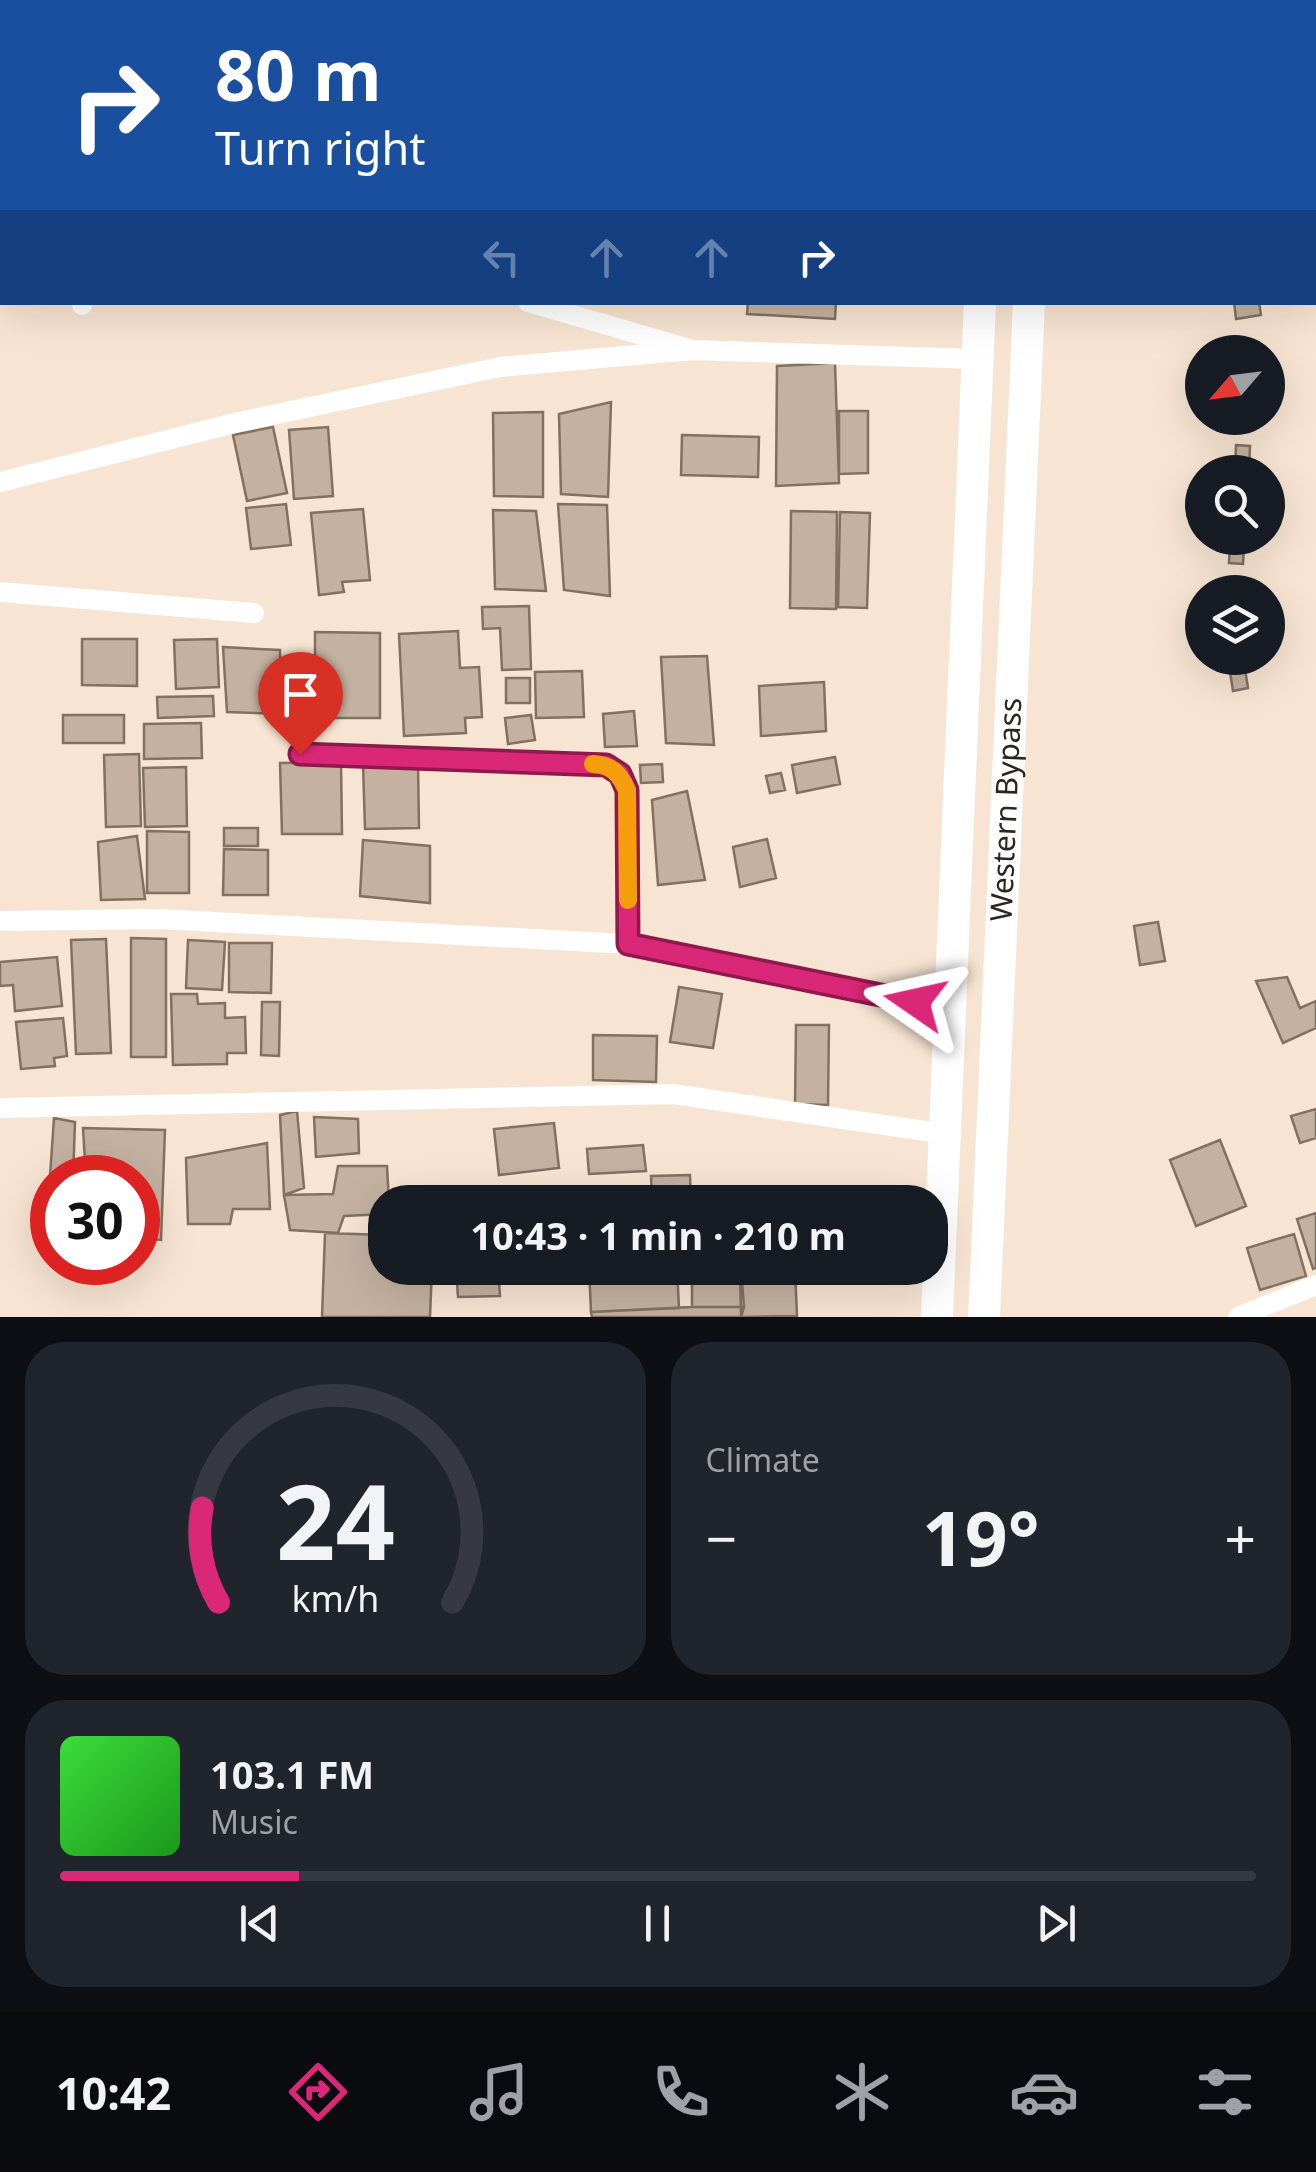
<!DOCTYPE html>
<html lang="en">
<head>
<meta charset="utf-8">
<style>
  :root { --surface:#171b24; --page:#20242c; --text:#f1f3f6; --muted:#9ea1a6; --line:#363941; --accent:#db2777 }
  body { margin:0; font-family:"Noto Sans",sans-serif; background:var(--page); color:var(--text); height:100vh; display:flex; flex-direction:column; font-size:38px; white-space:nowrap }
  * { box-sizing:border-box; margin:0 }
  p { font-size:32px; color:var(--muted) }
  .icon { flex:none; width:55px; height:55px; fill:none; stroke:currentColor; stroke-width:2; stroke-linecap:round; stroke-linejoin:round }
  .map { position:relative; height:1317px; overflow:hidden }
  .panel { display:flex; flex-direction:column; gap:25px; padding:25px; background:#0d0f14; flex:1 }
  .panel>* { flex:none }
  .top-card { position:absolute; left:0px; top:0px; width:1318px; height:305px; box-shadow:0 10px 40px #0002; background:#1a4fa0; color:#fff; overflow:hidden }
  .needle { width:65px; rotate:242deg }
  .fabs { position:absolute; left:1185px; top:335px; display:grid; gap:20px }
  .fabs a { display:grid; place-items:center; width:100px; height:100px; border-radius:50%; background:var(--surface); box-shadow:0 10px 40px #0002; font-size:50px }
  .speed { position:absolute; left:30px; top:1155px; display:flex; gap:20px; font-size:50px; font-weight:700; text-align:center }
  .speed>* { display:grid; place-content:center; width:130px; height:130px; border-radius:50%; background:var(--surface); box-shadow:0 10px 40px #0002; line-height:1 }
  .speed .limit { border:15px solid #d22; background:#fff; color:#111 }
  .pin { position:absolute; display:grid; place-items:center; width:85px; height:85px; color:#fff; margin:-102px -42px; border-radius:50% 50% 50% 0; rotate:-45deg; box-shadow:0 0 10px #0007 }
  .pin .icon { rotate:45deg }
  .me { position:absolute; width:110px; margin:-55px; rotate:281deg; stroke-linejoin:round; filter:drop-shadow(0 0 8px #0008) }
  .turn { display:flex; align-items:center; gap:35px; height:210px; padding:0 50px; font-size:45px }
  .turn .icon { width:130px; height:130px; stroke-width:2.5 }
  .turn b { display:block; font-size:70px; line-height:85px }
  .lanes { display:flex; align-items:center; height:95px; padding:0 50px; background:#0003; justify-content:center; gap:50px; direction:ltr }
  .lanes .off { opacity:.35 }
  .big { font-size:75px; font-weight:700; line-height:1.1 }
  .panel .card { flex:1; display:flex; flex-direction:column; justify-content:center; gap:15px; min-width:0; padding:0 35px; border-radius:40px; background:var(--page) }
  .panel .dial { align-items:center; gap:0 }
  .dial svg { height:260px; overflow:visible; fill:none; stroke:var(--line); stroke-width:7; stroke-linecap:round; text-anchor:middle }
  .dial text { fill:var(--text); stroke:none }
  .song { display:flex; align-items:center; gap:30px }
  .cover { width:120px; height:120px; border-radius:15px; background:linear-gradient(135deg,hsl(120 70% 55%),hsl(120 70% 35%)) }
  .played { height:10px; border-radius:5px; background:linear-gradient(90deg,var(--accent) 20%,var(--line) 20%) }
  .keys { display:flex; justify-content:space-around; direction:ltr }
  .heat { display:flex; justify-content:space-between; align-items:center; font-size:55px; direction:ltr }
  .panel .tiles { flex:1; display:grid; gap:25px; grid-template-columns:1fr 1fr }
  .card:last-child { grid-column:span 2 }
  .trip { position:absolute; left:368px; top:1185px; width:580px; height:100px; border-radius:40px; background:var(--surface); box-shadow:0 10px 40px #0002; font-weight:700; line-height:100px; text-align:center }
  .dock { display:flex; height:160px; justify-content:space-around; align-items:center; background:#090b0e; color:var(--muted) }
  .dock .icon { width:70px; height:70px }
  .dock .active { color:var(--accent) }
  .dock b { font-size:45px; color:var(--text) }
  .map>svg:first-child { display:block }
  .building { fill:#c4b1a0; stroke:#827161; stroke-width:2.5 }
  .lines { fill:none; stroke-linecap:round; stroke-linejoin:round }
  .minor { stroke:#fff; stroke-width:20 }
  .tertiary { stroke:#fff; stroke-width:25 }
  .primary { stroke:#fff; stroke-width:32 }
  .route-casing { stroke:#8e194d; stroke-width:25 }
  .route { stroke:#db2777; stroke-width:18 }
  .slow { stroke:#f59e0b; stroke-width:18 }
  .labels { text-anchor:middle; stroke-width:9; stroke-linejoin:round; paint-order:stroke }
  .street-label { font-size:30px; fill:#2c241e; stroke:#fff3e8 }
</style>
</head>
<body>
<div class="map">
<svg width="1316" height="1317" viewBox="0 0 1316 1317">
  <rect width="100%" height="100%" fill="#f7e4d2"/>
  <path class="building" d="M 748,302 L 836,302 L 835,319 L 747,314 Z
    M 1234,302 L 1259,302 L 1261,315 L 1236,319 Z
    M 835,363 L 839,483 L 776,486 L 777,366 Z
    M 611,402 L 608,497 L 561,494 L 559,414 Z
    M 839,411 L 868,411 L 868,473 L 839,474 Z
    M 543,412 L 543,497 L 494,496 L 493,413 Z
    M 273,427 L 287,493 L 247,501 L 233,435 Z
    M 328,427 L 333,496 L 294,499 L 289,430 Z
    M 682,435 L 759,437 L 758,477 L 681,475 Z
    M 1236,445 L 1250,446 L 1249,472 L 1235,472 Z
    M 286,504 L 291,545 L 251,549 L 246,508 Z
    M 558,504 L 607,505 L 610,596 L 564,590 Z
    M 363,509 L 370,580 L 342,582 L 344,592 L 319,595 L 311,513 Z
    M 493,510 L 536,511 L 546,591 L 495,589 Z
    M 791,511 L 837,512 L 836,609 L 790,608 Z
    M 840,512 L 870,513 L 867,608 L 838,607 Z
    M 1230,545 L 1244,546 L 1243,564 L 1229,563 Z
    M 529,606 L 531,669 L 502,670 L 500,628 L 483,629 L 482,607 Z
    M 458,631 L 460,668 L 479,667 L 482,717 L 465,718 L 466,733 L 404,736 L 399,634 Z
    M 315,632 L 380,633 L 380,718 L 315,718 Z
    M 82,639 L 137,639 L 137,686 L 82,685 Z
    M 217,639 L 219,687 L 176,689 L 174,640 Z
    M 223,647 L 280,650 L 281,714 L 227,712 Z
    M 707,656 L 714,745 L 666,743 L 661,657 Z
    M 1245,669 L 1248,688 L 1233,691 L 1230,672 Z
    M 582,671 L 584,717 L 536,718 L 535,672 Z
    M 506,678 L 530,678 L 530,703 L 506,703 Z
    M 824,682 L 826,731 L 761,736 L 759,686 Z
    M 213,696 L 214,716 L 158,718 L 157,697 Z
    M 634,711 L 637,746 L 605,747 L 603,714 Z
    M 63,715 L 124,715 L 124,743 L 63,743 Z
    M 531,715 L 535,740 L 508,744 L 505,718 Z
    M 201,723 L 202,758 L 144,759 L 144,724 Z
    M 139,754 L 141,826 L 106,827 L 104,755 Z
    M 835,757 L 840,784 L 797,793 L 792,765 Z
    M 341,762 L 342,834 L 282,834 L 280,763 Z
    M 418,763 L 419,828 L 365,829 L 363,764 Z
    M 662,764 L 663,782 L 641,783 L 640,765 Z
    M 186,767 L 187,826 L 145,827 L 143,768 Z
    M 781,773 L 785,790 L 770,793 L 766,776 Z
    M 687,791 L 705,880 L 658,885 L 652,800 Z
    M 224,828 L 258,828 L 258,846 L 224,846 Z
    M 147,831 L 189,832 L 189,893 L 147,893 Z
    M 137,836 L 145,899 L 101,900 L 98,842 Z
    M 767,839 L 776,878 L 740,887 L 733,847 Z
    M 363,840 L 430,846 L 430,903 L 360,896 Z
    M 224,849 L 268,850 L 268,895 L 223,895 Z
    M 1158,922 L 1165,961 L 1140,965 L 1134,926 Z
    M 131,938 L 166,939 L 166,1057 L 131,1057 Z
    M 106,939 L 111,1053 L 76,1054 L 71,940 Z
    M 188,940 L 225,942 L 222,990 L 186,988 Z
    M 229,943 L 272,943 L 271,993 L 229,992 Z
    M 57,957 L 62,1006 L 15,1011 L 13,985 L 0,986 L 0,962 Z
    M 1287,977 L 1300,1008 L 1316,1001 L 1316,1028 L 1283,1043 L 1256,981 Z
    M 679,987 L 722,994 L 713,1048 L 670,1042 Z
    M 171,994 L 197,994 L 198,1004 L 225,1003 L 225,1018 L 245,1017 L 246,1053 L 227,1053 L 227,1064 L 173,1065 Z
    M 262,1002 L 280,1002 L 279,1056 L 261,1055 Z
    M 63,1018 L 67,1056 L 54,1058 L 55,1066 L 21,1069 L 16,1022 Z
    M 796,1025 L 829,1025 L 828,1105 L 795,1104 Z
    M 593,1035 L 657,1036 L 656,1082 L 593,1080 Z
    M 1316,1109 L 1316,1138 L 1300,1143 L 1291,1116 Z
    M 297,1111 L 304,1188 L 284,1195 L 280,1115 Z
    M 314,1117 L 358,1119 L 359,1153 L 316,1157 Z
    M 54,1118 L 75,1122 L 73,1178 L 52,1178 L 52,1221 L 47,1220 Z
    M 554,1123 L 559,1168 L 499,1175 L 494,1129 Z
    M 83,1128 L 165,1130 L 161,1240 L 138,1238 L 138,1178 L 86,1178 Z
    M 1220,1140 L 1246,1206 L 1196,1226 L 1170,1160 Z
    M 267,1143 L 270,1209 L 233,1209 L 230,1224 L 188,1224 L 186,1158 Z
    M 643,1145 L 646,1171 L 589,1174 L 587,1149 Z
    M 338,1166 L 387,1166 L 389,1202 L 385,1202 L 385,1214 L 344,1216 L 338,1233 L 290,1230 L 284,1195 L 333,1194 Z
    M 690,1175 L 691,1202 L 652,1202 L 651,1176 Z
    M 1316,1213 L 1316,1268 L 1313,1269 L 1297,1219 Z
    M 325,1233 L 385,1235 L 385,1268 L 432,1268 L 430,1317 L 322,1317 Z
    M 1294,1234 L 1306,1276 L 1260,1290 L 1247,1248 Z
    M 456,1268 L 498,1268 L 500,1296 L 458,1297 Z
    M 589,1268 L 677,1268 L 679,1308 L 591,1312 Z
    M 692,1268 L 741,1268 L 744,1307 L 692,1307 Z
    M 740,1268 L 795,1268 L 797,1316 L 741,1317 Z
    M 692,1307 L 744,1307 L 741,1317 L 592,1317 L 591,1312 Z"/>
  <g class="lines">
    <path class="minor" d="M 56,0 L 56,2
      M 552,0 L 552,2
      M 0,205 L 2,205
      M 82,302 L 82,305
      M 693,350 L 977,359
      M 0,482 L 243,421 L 500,367 L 693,350 L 528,302
      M 0,592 L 254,613
      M 301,754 L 606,765 L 620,774 L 627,790 L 628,944
      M 0,921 L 159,919 L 628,944 L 951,1009
      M 0,1108 L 673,1094 L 946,1134
      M 1238,1317 L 1316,1285"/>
    <path class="tertiary" d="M 1315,192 L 1316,192"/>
    <g class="primary">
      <path d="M 994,2 L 994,0"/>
      <path d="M 1045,2 L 1045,0"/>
      <path d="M 937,1317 L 980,302"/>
      <path id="s1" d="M 984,1317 L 1029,302"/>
    </g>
  </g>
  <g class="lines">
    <g class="route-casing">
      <path id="route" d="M 300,754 L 606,765 L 620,774 L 627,790 L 628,944 L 915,1002"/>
    </g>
    <use href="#route" class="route"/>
    <path class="slow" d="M 593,764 C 612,765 619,773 627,790 L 628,900"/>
  </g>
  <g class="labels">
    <g class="street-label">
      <text dy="10" stroke="none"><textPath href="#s1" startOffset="508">Western Bypass</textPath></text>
    </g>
  </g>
</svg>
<div class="fabs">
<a><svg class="needle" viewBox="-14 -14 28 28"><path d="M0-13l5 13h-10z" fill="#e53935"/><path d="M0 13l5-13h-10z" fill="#9ea1a6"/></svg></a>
<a><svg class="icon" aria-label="search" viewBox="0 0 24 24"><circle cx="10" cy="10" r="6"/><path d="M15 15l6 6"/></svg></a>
<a><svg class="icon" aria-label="layers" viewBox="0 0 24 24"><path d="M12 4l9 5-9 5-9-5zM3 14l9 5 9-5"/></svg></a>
</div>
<div class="speed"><div class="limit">30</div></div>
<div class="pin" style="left:300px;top:754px;background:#d93025"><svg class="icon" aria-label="arrive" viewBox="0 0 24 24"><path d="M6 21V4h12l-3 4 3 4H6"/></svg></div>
<svg class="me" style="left:915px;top:1002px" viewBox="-20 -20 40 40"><path d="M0-17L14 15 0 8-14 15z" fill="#db2777" stroke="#fff" stroke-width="4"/></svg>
<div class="trip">10:43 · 1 min · 210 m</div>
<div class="top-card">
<div class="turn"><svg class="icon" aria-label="right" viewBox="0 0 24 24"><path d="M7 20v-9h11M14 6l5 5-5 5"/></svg><div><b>80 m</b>Turn right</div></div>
<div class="lanes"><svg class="icon off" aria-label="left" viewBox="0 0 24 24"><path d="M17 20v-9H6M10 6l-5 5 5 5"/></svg><svg class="icon off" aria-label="ahead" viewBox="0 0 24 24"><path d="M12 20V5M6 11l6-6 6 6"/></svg><svg class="icon off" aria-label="ahead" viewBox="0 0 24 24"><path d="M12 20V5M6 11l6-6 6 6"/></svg><svg class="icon" aria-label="right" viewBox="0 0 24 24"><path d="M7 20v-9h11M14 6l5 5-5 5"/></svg></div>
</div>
</div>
<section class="panel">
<div class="tiles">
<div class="card dial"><svg viewBox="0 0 100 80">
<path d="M14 69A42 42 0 1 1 86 69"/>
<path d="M14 69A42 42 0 0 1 9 40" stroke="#db2777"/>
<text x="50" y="56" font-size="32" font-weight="700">24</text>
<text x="50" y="72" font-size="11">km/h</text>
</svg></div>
<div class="card"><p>Climate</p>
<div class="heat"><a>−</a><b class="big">19°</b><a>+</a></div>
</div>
<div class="card">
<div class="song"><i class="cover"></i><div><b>103.1 FM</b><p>Music</p></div></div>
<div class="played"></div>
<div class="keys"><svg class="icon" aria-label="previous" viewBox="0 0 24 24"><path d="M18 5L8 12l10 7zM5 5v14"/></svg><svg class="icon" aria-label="pause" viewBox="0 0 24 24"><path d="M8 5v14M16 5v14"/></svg><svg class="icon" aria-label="next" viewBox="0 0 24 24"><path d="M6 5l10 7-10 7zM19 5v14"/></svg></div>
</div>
</div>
</section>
<nav class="dock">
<b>10:42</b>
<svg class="icon active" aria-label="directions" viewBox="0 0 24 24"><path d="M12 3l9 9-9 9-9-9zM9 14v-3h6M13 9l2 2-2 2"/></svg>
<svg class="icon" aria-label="music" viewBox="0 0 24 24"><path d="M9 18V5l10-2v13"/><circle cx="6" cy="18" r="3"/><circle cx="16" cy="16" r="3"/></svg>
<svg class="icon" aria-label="phone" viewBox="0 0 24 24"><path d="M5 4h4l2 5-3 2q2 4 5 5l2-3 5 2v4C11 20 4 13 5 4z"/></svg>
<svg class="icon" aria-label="climate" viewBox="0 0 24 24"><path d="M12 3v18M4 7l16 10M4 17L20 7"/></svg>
<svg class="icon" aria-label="car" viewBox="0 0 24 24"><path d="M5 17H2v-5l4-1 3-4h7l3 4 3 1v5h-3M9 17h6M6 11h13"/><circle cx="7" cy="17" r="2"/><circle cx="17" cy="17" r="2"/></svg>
<svg class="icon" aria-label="filters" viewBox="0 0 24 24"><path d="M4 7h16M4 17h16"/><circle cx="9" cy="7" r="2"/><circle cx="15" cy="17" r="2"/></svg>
</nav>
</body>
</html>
